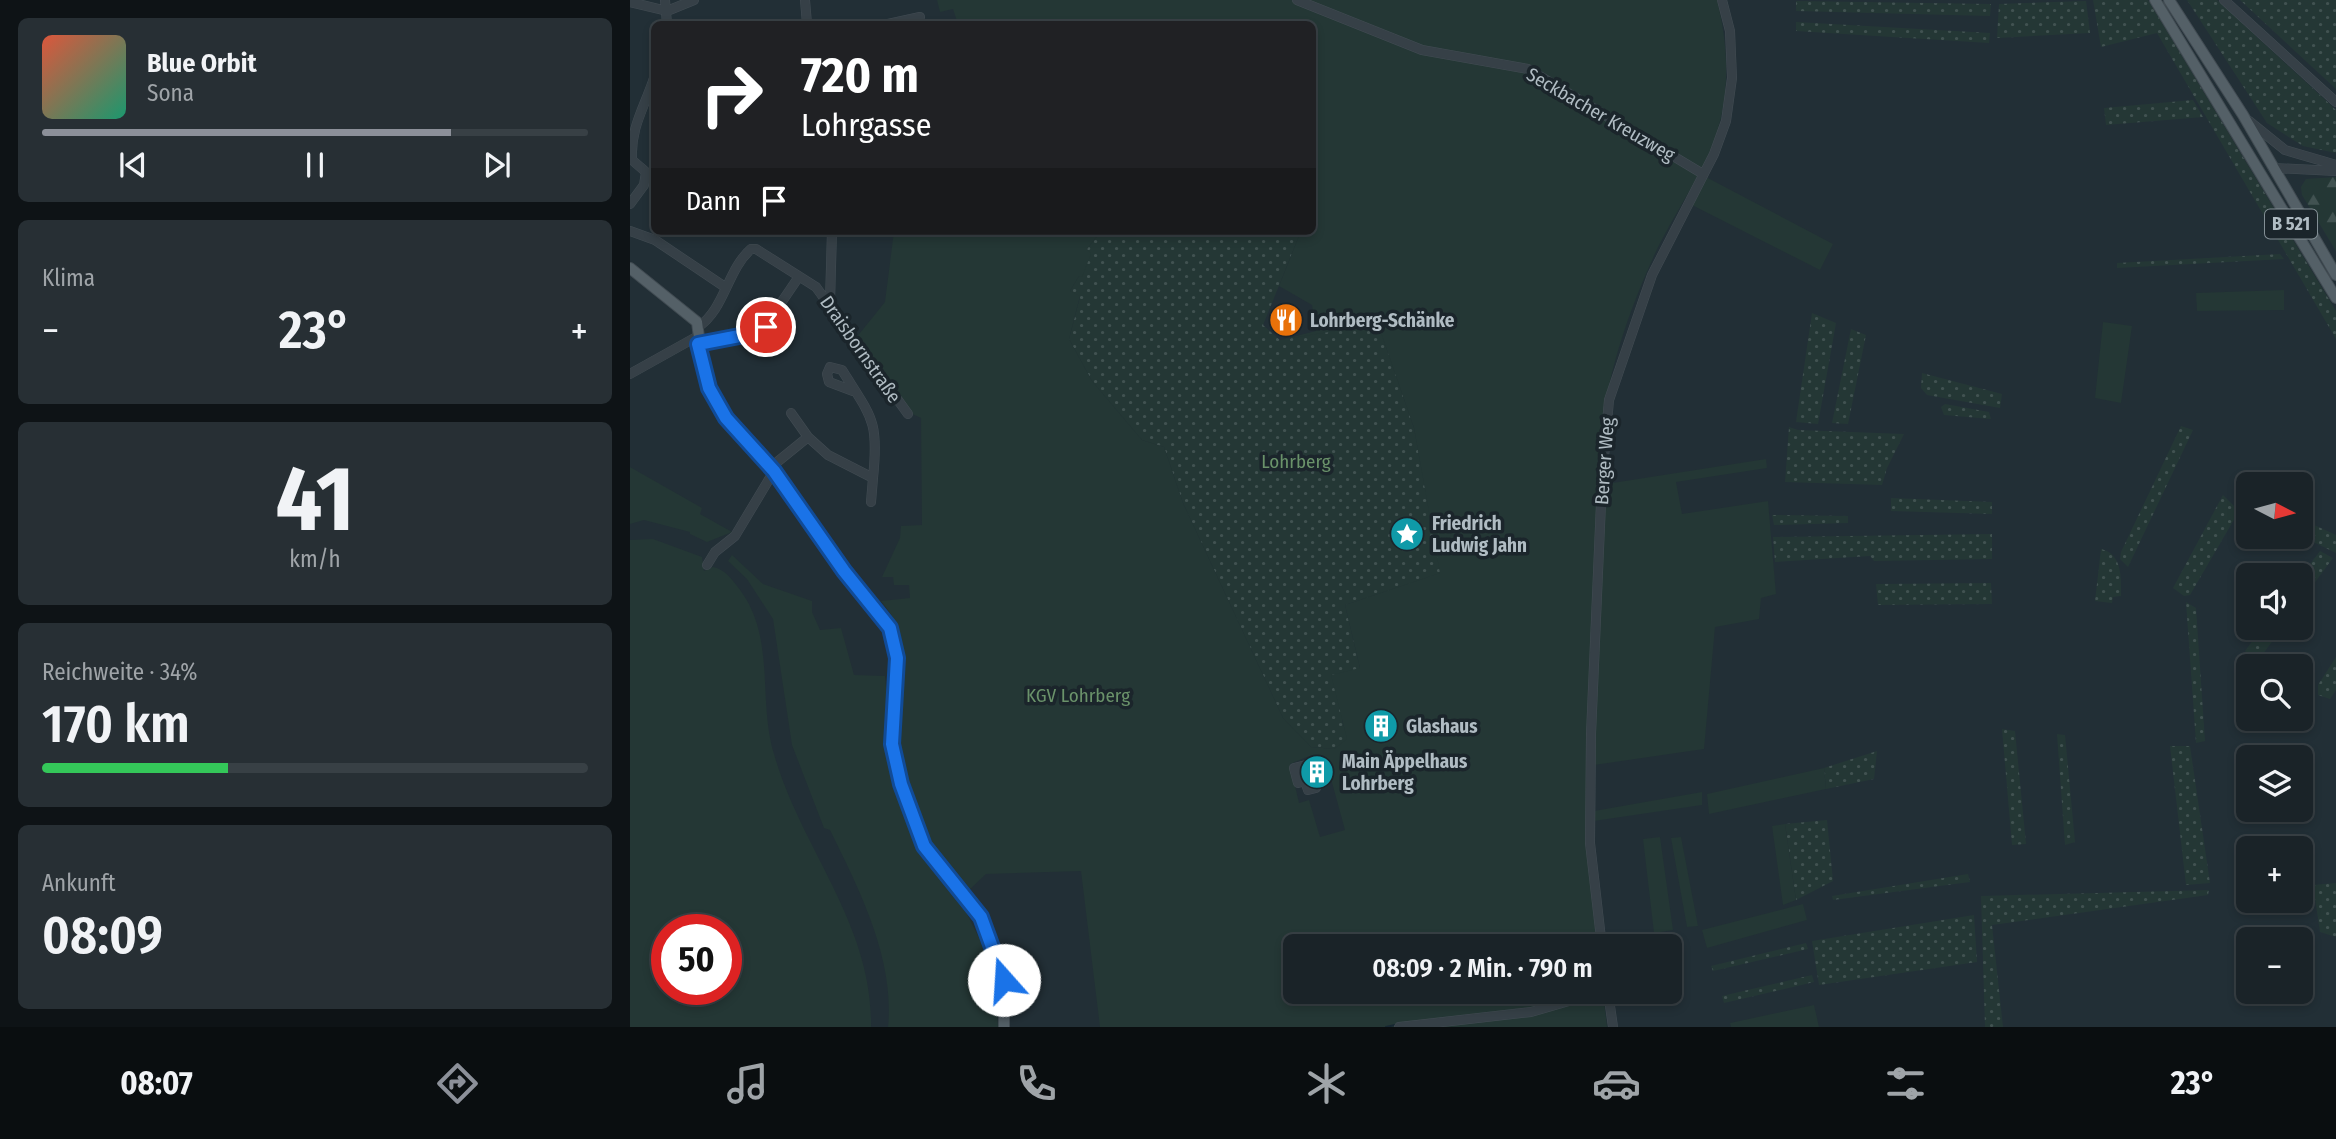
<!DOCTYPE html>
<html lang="de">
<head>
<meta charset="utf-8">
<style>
  :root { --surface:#1a2328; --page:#272f34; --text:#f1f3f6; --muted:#9fa4a8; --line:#384045; --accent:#8c9099 }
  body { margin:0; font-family:"Fira Sans Condensed",sans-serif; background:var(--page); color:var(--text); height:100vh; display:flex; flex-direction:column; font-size:26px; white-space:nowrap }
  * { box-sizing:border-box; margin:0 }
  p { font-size:23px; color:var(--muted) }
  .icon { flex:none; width:38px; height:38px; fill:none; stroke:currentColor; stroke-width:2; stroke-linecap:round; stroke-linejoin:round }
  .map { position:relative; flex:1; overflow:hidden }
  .drawer { display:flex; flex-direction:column; gap:18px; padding:18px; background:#0e1316; width:630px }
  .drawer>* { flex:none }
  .hud { position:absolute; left:21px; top:21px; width:665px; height:214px; border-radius:10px; box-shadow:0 4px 10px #0003,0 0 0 2px var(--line); background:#202124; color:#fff; overflow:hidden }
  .needle { width:46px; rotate:96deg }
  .controls { position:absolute; left:1606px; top:472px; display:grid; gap:14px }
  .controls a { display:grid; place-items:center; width:77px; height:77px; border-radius:10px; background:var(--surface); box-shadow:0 4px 10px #0003,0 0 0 2px var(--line); font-size:35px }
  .speed { position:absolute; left:21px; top:914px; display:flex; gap:14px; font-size:35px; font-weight:700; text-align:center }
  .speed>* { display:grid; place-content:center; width:91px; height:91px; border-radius:50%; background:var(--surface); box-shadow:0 4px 10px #0003,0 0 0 2px var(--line); line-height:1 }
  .speed .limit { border:10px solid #d22; background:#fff; color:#111 }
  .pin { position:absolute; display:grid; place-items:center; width:60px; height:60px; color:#fff; margin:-30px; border:4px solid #fff; border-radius:50%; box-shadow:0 2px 7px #0007 }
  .me { position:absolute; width:77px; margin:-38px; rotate:341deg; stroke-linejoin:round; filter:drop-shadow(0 0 5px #0008) }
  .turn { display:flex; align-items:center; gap:24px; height:147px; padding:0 35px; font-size:32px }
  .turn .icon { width:91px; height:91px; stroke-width:2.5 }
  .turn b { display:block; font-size:49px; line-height:60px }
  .then { display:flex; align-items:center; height:66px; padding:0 35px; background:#0003; gap:14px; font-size:26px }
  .big { font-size:52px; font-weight:600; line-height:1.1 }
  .drawer .tile { flex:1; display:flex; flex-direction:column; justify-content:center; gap:10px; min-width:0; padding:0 24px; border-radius:10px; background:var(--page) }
  .drawer .dial { align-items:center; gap:0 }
  .dial b { font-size:91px; line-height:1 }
  .song { display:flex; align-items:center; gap:21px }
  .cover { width:84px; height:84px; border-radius:10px; background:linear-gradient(135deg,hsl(10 70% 55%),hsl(160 70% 35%)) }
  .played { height:7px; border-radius:4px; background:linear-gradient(90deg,var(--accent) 75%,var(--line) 75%) }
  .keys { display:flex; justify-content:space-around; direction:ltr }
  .heat { display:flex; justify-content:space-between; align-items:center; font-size:38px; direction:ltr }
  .charge { height:10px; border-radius:5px; background:linear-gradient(90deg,#34c759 34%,var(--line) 0) }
  .trip { position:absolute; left:653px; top:934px; width:399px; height:70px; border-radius:10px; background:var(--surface); box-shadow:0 4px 10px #0003,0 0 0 2px var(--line); font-weight:600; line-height:70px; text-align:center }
  .tabs { display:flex; height:112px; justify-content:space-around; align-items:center; background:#0a0e10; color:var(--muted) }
  .tabs .icon { width:49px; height:49px }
  .tabs .active { color:var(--accent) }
  .tabs b { font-size:32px; color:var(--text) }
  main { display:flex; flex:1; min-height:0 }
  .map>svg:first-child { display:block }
  .grass { fill:url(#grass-dots) }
  .forest { fill:url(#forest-firs) }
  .garden { fill:#243735; fill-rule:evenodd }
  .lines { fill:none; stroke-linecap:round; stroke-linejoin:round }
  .stream { stroke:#172833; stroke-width:2 }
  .minor-casing { stroke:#424c53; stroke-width:10 }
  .major-casing { stroke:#424c53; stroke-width:12 }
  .minor { stroke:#364047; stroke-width:9 }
  .major { stroke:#546067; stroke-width:10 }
  .route-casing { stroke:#114b97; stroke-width:18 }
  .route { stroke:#1a73e8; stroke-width:12 }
  .labels { text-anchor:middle; stroke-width:7; stroke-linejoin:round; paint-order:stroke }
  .shield { fill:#1b252b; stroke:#838f95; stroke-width:2 }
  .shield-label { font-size:18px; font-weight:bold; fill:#b0bcc3 }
  .street-label { font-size:19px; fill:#b0bcc3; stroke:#1b252b }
  .poi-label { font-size:19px; font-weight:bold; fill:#b0bcc3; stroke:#1b252b; text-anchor:start }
  .park-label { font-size:19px; fill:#6a926a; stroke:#1b252b }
</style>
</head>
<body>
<main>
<section class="drawer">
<div class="tile">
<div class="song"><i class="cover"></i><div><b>Blue Orbit</b><p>Sona</p></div></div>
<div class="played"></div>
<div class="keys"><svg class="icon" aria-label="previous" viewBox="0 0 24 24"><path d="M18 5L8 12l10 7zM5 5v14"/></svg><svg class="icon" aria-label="pause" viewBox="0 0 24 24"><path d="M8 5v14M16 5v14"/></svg><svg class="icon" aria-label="next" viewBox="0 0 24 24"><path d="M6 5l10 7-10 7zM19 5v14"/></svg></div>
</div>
<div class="tile"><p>Klima</p>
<div class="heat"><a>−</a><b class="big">23°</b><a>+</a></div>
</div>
<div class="tile dial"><b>41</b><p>km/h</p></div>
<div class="tile"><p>Reichweite · 34%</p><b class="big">170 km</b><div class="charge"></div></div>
<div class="tile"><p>Ankunft</p><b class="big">08:09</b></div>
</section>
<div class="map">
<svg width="1706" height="1027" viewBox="0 0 1706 1027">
  <defs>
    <pattern id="grass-dots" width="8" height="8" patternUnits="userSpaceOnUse" patternTransform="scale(1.75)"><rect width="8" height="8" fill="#243735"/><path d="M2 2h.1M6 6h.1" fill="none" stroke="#415251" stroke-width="1.8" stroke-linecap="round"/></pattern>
    <pattern id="forest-firs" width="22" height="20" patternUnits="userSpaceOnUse" patternTransform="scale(1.75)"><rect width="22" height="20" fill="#243735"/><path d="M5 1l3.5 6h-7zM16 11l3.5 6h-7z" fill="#415251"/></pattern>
  </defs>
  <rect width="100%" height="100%" fill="#222f36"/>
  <path class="grass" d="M 1463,0 L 1518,0 L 1706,311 L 1706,339 L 1527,33 L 1471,47 Z
    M 1557,0 L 1587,0 L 1706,110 L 1706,153 L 1673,146 L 1637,123 Z
    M 1610,0 L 1706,0 L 1706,89 Z
    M 1166,1 L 1361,4 L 1360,16 L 1166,11 Z
    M 1456,1 L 1460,33 L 1367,38 L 1369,4 Z
    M 1166,22 L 1360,33 L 1359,43 L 1166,31 Z
    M 1563,100 L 1573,117 L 1476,125 L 1474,108 Z
    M 471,231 L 671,231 L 633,325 L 650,340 L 748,323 L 784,428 L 811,573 L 715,605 L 730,668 L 712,721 L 718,739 L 704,749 L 681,747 L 653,718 L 553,503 L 534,447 L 512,440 L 462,381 L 439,339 L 450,297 L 440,291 L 449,276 L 457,249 Z
    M 1650,254 L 1654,259 L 1487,268 L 1487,263 Z
    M 1182,313 L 1206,323 L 1188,424 L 1166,422 Z
    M 1221,329 L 1236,335 L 1218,424 L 1202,423 Z
    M 1292,373 L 1372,394 L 1370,408 L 1297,395 L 1291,388 Z
    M 1315,404 L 1359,412 L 1361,419 L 1314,415 L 1311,407 Z
    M 1551,426 L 1563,430 L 1498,567 L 1490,559 L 1491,552 Z
    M 1159,427 L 1168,430 L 1274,434 L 1257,468 L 1252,485 L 1155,482 Z
    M 1593,495 L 1609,511 L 1560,595 L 1554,596 L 1543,588 Z
    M 1261,498 L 1362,502 L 1362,514 L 1261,511 Z
    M 1142,515 L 1218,516 L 1218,523 L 1144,525 Z
    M 1671,519 L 1706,535 L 1706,553 L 1671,536 Z
    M 1362,534 L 1362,559 L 1244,561 L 1240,556 L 1145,562 L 1143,537 Z
    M 1471,549 C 1493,554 1491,579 1491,596 L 1483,597 L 1482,603 L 1465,601 Z
    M 1690,551 L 1703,558 L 1671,601 L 1671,576 Z
    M 1361,583 L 1362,604 L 1248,605 L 1246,584 Z
    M 1556,602 L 1566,608 L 1575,741 L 1566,743 Z
    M 1632,628 L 1652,628 L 1627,662 L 1615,651 Z
    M 1706,657 L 1706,690 L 1700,699 L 1688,695 L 1688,685 Z
    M 1372,729 L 1385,731 L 1396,844 L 1382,845 Z
    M 1427,734 L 1435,735 L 1445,842 L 1435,845 Z
    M 1540,746 L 1560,746 L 1580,883 L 1556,885 Z
    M 1247,751 L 1244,779 L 1196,789 L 1194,768 Z
    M 1197,820 L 1203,881 L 1166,900 L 1155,824 Z
    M 1338,874 L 1340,882 L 1203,900 L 1202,896 Z
    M 1706,883 L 1706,937 L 1690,932 L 1683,885 Z
    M 1579,890 L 1578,895 L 1362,925 L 1373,1027 L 1355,1027 L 1351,896 Z
    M 1344,915 L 1347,962 L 1189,985 L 1182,941 Z
    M 1176,943 L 1178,949 L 1083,971 L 1081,966 Z
    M 1182,975 L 1184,982 L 1094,1003 L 1092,996 Z"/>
  <path class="forest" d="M 1706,177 L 1706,251 L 1672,195 L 1671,187 L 1676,179 Z"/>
  <path class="garden" d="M 307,0 L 1087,0 C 1101,56 1101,113 1073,166 C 1059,193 1043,218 1029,245 C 1011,283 995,324 984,365 C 972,406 975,449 976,492 L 976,484 L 1136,459 L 1137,468 L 1046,482 L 1052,514 L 1138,501 L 1146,594 L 1131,598 L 1129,619 L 1085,627 L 1074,749 L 957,766 L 956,843 L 967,947 L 665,947 L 665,992 L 973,992 L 977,1027 L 470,1027 L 451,871 L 356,874 L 338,891 C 326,878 313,865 303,851 C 287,829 269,771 267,744 C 261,689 293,650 251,601 L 280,598 L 279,585 L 264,585 L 263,577 L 252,577 L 270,538 L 271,526 L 292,525 L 291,418 L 280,413 L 226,338 L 255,302 L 264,231 L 471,231 L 457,249 L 461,254 L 452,277 L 449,276 L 440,291 L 450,296 L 439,339 L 462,381 L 512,440 L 534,447 L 553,503 L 653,718 L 681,747 L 704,749 L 717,739 L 701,675 L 730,668 L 715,605 L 810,573 L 784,428 L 748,324 L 650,340 L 686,331 L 682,305 L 649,286 L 671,231 L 682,231 L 682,24 L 328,24 L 323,9 L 310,12 ZM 679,756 L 695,757 L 715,830 L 690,837 L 679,800 L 669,803 L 660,764 Z
    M 1076,177 L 1203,244 L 1190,270 L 1060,204 Z
    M 1654,290 L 1654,310 L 1567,311 L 1566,293 Z
    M 1473,322 L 1502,326 L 1491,403 L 1465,398 Z
    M 0,467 L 72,508 L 70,514 L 102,532 L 77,542 L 60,534 L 60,532 L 14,520 L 0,524 Z
    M 23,539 L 72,557 L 74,571 L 83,567 C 94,569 101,578 107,586 C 147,635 127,697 144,754 C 171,849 243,924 241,1027 L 0,1027 L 0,540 ZM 37,929 L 96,929 L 96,989 L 37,989 Z
    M 102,555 L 133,584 L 182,601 L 182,612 L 190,630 L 211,628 L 224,675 L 255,676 L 265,788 L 288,850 L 329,898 L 364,968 L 368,1027 L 258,1027 C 265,959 229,889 200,830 L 194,828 L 162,745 L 143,619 L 117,579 L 98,561 Z
    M 1194,768 L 1196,789 L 1079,814 L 1077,794 Z
    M 1072,792 L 1072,805 L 964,821 L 964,811 Z
    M 1155,824 L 1166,900 L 1153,905 L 1142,826 Z
    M 1030,837 L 1043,930 L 1024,933 L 1013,839 Z
    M 1051,837 L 1068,926 L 1057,927 L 1041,838 Z
    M 1173,904 L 1177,920 L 1077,948 L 1072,930 Z
    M 1184,1005 L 1189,1027 L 1101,1027 L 1100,1023 Z"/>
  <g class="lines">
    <path class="stream" d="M 756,1027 L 765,1025"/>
    <g class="minor-casing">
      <path id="minor" d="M 35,0 L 37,24
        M 175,0 L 177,24
        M 667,0 L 792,50 L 898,69 L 1073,174
        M 1594,0 L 1706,102
        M 0,2 L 37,11
        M 37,11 L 64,0
        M 258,24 L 290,17
        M 1619,121 L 1655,150 L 1706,165
        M 1643,168 L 1706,171
        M 16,172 L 2,160 C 0,128 15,106 24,78
        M 0,204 L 14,185 L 16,172
        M 0,231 L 25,240 L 95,287
        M 200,302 L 202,231
        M 68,327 C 95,309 97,270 121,249 L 126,249 L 186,287 L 278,414
        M 68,344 L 132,331 L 168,278
        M 0,374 L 68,336
        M 223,391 L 199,382 L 197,374 L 200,367 L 212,370 C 242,418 249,420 243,478
        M 161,413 L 178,437
        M 141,467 L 178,437 L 198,455 L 243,478 L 241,502
        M 77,565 L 85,552 L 105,536 L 144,471
        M 680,764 L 686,788 L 678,790 L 675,781 L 668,783 L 664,768 Z
        M 972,947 L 960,843 L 961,734 L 972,480 L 979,400 L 1022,275 L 1084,154 L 1096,121 L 1102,78 L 1100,31 L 1092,0
        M 978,992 L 983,1027
        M 769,1027 L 901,1012 L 970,992"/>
    </g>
    <g class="major-casing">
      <path id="major" d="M 1525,0 L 1706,298
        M 1539,0 L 1613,115 L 1706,275
        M 0,268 L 67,322 L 73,368 L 88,405 L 105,429 L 141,467 L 214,571 L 260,627 L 267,658 L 263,744 L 271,784 L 294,846 L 351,917 L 374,980 L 374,1027"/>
    </g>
    <use href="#minor" class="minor"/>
    <use href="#major" class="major"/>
  </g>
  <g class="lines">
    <g class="route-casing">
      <path id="route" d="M 136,327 L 125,333 L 68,344 L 79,388 L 96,418 L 144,471 L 214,571 L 260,628 L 267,658 L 262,744 L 271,784 L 294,846 L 351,917 L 374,980"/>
    </g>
    <use href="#route" class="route"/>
  </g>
  <defs>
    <g id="restaurant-disc" transform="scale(1.75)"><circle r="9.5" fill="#e8710a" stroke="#1b252b"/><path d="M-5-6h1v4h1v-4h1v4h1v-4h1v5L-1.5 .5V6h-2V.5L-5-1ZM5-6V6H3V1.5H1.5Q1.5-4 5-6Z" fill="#fff"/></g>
    <g id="sight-disc" transform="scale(1.75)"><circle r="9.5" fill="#0f9aa8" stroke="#1b252b"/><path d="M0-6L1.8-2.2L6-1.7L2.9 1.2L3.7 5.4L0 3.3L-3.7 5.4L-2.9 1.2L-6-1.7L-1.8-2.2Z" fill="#fff"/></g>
    <g id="building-disc" transform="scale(1.75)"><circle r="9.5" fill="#0f9aa8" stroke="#1b252b"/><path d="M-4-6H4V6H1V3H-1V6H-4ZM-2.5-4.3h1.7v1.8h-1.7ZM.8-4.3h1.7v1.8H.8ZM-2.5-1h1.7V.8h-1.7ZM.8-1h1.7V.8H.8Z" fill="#fff"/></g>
  </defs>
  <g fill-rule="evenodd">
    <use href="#restaurant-disc" x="656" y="320"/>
    <use href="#sight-disc" x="777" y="534"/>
    <use href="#building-disc" x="751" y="726"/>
    <use href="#building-disc" x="687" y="772"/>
  </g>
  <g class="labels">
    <rect class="shield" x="1635" y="209.5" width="52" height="29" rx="5"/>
    <g class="shield-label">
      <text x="1661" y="230">B 521</text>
    </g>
    <g class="street-label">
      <text transform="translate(971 114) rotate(30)" y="7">Seckbacher Kreuzweg</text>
      <text transform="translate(231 349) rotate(55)" y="7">Draisbornstraße</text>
      <text transform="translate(974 461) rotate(-86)" y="7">Berger Weg</text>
    </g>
    <g class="poi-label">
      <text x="680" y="327">Lohrberg-Schänke</text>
      <text x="802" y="530">Friedrich<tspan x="802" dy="22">Ludwig Jahn</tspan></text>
      <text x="776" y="733">Glashaus</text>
      <text x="712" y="768">Main Äppelhaus<tspan x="712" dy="22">Lohrberg</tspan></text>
    </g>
    <g class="park-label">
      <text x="666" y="468">Lohrberg</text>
      <text x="448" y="702">KGV Lohrberg</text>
    </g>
  </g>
</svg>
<div class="controls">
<a><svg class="needle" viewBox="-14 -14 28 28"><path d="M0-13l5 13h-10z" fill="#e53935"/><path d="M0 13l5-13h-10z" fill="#9fa4a8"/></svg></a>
<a><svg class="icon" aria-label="sound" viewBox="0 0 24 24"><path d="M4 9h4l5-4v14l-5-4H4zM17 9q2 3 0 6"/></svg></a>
<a><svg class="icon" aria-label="search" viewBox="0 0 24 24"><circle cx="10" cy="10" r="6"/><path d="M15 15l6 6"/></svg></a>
<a><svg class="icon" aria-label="layers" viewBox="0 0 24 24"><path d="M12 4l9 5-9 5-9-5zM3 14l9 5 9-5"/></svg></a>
<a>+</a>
<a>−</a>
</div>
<div class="speed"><div class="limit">50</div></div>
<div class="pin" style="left:136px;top:327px;background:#d93025"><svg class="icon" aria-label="arrive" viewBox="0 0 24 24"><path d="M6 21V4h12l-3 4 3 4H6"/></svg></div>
<svg class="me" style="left:374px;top:980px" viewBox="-20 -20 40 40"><circle r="19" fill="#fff"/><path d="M0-13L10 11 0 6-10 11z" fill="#1a73e8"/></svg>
<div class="trip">08:09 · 2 Min. · 790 m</div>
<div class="hud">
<div class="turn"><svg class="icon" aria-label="right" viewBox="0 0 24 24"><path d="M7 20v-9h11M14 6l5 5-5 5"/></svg><div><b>720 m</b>Lohrgasse</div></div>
<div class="then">Dann<svg class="icon" aria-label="arrive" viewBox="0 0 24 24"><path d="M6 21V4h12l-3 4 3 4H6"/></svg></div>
</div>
</div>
</main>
<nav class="tabs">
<b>08:07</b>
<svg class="icon active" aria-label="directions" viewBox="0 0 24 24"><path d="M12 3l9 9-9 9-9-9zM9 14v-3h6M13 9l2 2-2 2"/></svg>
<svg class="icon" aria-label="music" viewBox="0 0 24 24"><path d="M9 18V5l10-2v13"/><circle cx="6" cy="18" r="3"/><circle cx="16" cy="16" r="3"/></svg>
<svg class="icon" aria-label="phone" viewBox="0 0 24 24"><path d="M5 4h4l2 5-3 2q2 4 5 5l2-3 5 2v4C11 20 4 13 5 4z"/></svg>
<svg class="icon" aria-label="climate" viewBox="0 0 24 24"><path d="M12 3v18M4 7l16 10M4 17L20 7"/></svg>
<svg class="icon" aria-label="car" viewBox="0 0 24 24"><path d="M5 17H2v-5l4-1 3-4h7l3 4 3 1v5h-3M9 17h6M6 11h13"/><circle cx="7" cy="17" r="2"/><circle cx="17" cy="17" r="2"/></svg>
<svg class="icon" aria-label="filters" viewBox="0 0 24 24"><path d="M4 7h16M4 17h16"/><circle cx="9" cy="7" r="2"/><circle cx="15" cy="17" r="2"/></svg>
<b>23°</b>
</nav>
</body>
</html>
